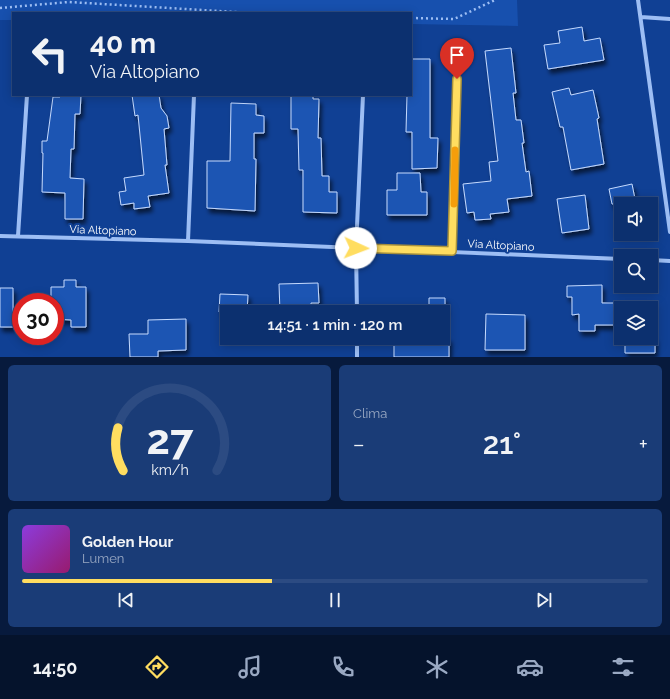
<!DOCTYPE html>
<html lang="it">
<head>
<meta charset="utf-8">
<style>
  :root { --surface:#0c306f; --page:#1a3c77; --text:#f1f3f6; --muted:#9aa9c3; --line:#2c4b82; --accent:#ffdd60 }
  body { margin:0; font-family:Raleway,sans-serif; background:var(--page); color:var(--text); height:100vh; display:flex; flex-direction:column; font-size:15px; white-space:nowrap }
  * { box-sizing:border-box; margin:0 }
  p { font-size:13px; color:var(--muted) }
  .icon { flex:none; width:22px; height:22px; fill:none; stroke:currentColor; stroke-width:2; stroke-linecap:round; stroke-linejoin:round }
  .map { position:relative; height:357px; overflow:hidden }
  .details { display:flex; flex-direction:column; gap:8px; padding:8px; background:#071a3d; flex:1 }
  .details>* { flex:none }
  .guide { position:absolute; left:12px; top:12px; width:400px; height:84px; border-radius:0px; box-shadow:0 2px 10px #0003,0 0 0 1px var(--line); background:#0c306f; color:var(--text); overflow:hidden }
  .tools { position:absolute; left:614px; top:197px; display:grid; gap:8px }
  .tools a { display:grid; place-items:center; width:44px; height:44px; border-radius:0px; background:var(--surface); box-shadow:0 2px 10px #0003,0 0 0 1px var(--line); font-size:20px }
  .speed { position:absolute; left:12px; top:293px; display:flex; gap:8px; font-size:20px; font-weight:700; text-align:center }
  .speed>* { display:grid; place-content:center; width:52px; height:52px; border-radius:50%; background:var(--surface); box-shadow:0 2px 10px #0003,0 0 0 1px var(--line); line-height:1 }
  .speed .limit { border:6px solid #d22; background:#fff; color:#111 }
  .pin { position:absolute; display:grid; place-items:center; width:34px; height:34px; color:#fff; margin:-41px -17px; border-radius:50% 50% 50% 0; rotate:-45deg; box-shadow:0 0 4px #0007 }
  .pin .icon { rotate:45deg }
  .me { position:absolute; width:44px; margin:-22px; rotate:92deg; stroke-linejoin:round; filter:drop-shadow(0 0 3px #0008) }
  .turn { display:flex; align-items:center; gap:14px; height:84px; padding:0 12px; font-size:18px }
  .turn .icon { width:52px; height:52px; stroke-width:2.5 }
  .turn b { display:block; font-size:28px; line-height:34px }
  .big { font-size:30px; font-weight:600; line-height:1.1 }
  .details .widget { flex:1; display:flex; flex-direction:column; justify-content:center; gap:6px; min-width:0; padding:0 14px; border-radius:6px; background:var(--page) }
  .details .dial { align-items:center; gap:0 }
  .dial svg { height:104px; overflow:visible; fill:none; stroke:var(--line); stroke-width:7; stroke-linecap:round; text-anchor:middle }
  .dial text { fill:var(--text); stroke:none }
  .song { display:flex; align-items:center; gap:12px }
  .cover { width:48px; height:48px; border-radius:6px; background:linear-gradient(135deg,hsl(270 70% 55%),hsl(320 70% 35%)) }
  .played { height:4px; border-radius:2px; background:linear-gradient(90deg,var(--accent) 40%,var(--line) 40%) }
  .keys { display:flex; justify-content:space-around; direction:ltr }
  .heat { display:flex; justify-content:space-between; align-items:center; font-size:22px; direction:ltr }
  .details .tiles { flex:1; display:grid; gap:8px; grid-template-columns:1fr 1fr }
  .widget:last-child { grid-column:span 2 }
  .trip { position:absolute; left:220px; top:305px; width:230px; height:40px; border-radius:0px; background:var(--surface); box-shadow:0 2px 10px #0003,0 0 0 1px var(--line); font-weight:600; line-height:40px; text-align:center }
  .dock { display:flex; height:64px; justify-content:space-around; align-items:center; background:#05132c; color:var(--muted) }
  .dock .icon { width:28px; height:28px }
  .dock .active { color:var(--accent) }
  .dock b { font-size:18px; color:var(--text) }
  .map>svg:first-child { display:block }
  .green { fill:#1750ae }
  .building { fill:#1d55b3; stroke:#c5dafe; filter:url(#shadow) }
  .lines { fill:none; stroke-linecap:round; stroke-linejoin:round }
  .path { stroke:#9dbef4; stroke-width:2.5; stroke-dasharray:2 3; stroke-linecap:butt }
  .street { stroke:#9dbef4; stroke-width:4 }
  .route-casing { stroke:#a6903e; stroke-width:10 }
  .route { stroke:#ffdd60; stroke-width:7 }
  .slow { stroke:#f59e0b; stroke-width:7 }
  .labels { text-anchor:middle; stroke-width:4; stroke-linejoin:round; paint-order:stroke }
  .street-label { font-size:11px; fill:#fff; stroke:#104094 }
</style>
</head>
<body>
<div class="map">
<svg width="670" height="357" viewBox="0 0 670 357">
  <defs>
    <filter id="shadow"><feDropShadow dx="2.5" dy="4.5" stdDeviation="2" flood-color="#0009"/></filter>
  </defs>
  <rect width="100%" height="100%" fill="#104094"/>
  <path class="green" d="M 0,0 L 517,0 L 518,26 L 411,24 L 411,13 L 13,13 L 13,20 L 0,20 Z"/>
  <path class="building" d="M 582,27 L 584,41 L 600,38 L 604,60 L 548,69 L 544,45 L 560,43 L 558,31 Z
    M 511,48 L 516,93 L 513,93 L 516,120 L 521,120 L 524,143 L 522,143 L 526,172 L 529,171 L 532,196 L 507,199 L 509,212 L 490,214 L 491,219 L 475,220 L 474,212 L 467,213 L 463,184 L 491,181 L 489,162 L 498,161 L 485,51 Z
    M 411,59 L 430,59 L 430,138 L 438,138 L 437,168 L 412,169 L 412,132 L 406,132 L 407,95 L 411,95 Z
    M 569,88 L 571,95 L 593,90 L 599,118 L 597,119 L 604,164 L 571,170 L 563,127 L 560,127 L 552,92 Z
    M 60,95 L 81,95 L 80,114 L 75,114 L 74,149 L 71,149 L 70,178 L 84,179 L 83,219 L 65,219 L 65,193 L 42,192 L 43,153 L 42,153 L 42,141 L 47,141 L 53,97 L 60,97 Z
    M 132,95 L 159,95 L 161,108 L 167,116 L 169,128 L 164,129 L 167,165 L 165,165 L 169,193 L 148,196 L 150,207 L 134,209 L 134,203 L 121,205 L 119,192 L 126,191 L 124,178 L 144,175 L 138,115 L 135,116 Z
    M 291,95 L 313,95 L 313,99 L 319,99 L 318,138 L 321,138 L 322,176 L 329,176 L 329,192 L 337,192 L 337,213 L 303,212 L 303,170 L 299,170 L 298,129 L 291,129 Z
    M 231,103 L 256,104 L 256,115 L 264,116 L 264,133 L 254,133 L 254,159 L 256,159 L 255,211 L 207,208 L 207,161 L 230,161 Z
    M 397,173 L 420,173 L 421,192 L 427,192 L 427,215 L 387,215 L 387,190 L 397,190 Z
    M 632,184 L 636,204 L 612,204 L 609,189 Z
    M 585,195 L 589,229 L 562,233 L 557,199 Z
    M 64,280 L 76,280 L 76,287 L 86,287 L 86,327 L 71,327 L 71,320 L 55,319 L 55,302 L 51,302 L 51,287 L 64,287 Z
    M 318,283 L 319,303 L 311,303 L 311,312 L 280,312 L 279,284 Z
    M 602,285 L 602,303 L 621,303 L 621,325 L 595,325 L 595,331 L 579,331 L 579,314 L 572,315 L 572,297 L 567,297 L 567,286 Z
    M 0,288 L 13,288 L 13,327 L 0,327 Z
    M 220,294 L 248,295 L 247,312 L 219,312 Z
    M 429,298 L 445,298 L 445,312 L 429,312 Z
    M 486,314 L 525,315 L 525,350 L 485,350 Z
    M 186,319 L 186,350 L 158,351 L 158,357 L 130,357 L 129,334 L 148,334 L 148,320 Z
    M 394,338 L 449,338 L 449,357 L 394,357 Z
    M 625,338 L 655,338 L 655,353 L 625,353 Z"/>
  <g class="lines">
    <path class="path" d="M 0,8 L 69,2 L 252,13
      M 411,18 L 454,19 L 495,0"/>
    <path class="street" d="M 638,0 L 670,232
      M 641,17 L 670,19
      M 0,236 L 188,241 L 621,259
      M 18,236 L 27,95
      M 188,241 L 194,95
      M 452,251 L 457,63
      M 651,260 L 670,261
      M 357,312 L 356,248 L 363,95
      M 357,338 L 357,357"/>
  </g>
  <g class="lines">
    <g class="route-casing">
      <path id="route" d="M 356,248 L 452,251 L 457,79"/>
    </g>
    <use href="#route" class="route"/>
    <path class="slow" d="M 454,204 L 455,150"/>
  </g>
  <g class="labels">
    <g class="street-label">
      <text transform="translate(103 230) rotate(2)" y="4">Via Altopiano</text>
      <text transform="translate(501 245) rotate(3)" y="4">Via Altopiano</text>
    </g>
  </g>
</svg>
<div class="tools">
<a><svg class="icon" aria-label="sound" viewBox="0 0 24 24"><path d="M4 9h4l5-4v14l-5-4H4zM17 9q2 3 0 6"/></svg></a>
<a><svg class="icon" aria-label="search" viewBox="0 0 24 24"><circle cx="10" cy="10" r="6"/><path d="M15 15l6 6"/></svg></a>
<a><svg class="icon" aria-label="layers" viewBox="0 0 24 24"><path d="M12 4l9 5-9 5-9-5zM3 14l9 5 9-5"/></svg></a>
</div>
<div class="speed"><div class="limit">30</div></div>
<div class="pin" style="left:457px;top:79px;background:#d93025"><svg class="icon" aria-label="arrive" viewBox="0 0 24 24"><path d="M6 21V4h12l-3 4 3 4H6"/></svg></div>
<svg class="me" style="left:356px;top:248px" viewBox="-20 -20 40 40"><circle r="19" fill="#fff"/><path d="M0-13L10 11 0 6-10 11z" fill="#ffdd60"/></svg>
<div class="trip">14:51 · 1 min · 120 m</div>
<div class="guide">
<div class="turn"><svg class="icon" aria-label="left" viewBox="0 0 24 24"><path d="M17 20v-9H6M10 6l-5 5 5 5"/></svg><div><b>40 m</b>Via Altopiano</div></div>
</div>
</div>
<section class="details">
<div class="tiles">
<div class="widget dial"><svg viewBox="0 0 100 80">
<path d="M14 69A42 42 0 1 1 86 69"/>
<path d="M14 69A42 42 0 0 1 10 36" stroke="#ffdd60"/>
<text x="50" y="56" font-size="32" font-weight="700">27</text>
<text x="50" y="72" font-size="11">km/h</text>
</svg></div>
<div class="widget"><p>Clima</p>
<div class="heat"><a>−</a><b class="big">21°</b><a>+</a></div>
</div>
<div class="widget">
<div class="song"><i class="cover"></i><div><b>Golden Hour</b><p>Lumen</p></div></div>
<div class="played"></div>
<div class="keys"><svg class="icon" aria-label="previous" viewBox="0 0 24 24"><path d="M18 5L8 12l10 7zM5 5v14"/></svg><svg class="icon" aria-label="pause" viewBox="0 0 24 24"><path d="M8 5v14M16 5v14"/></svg><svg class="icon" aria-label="next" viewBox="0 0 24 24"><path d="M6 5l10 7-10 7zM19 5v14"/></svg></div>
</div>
</div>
</section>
<nav class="dock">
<b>14:50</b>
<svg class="icon active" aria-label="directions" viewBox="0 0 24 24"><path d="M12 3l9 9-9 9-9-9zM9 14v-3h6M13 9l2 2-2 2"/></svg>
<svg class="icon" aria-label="music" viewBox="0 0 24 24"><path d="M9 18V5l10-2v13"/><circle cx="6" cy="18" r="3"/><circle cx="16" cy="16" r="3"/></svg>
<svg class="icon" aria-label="phone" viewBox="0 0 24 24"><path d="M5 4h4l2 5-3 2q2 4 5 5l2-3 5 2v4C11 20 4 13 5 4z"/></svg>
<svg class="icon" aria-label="climate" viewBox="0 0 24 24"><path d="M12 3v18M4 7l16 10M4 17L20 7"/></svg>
<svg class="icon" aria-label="car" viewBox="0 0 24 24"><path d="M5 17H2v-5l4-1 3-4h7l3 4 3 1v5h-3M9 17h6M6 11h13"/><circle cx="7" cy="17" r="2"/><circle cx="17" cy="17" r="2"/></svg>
<svg class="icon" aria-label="filters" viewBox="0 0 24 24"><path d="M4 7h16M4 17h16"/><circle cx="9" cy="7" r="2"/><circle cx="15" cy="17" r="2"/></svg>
</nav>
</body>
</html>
